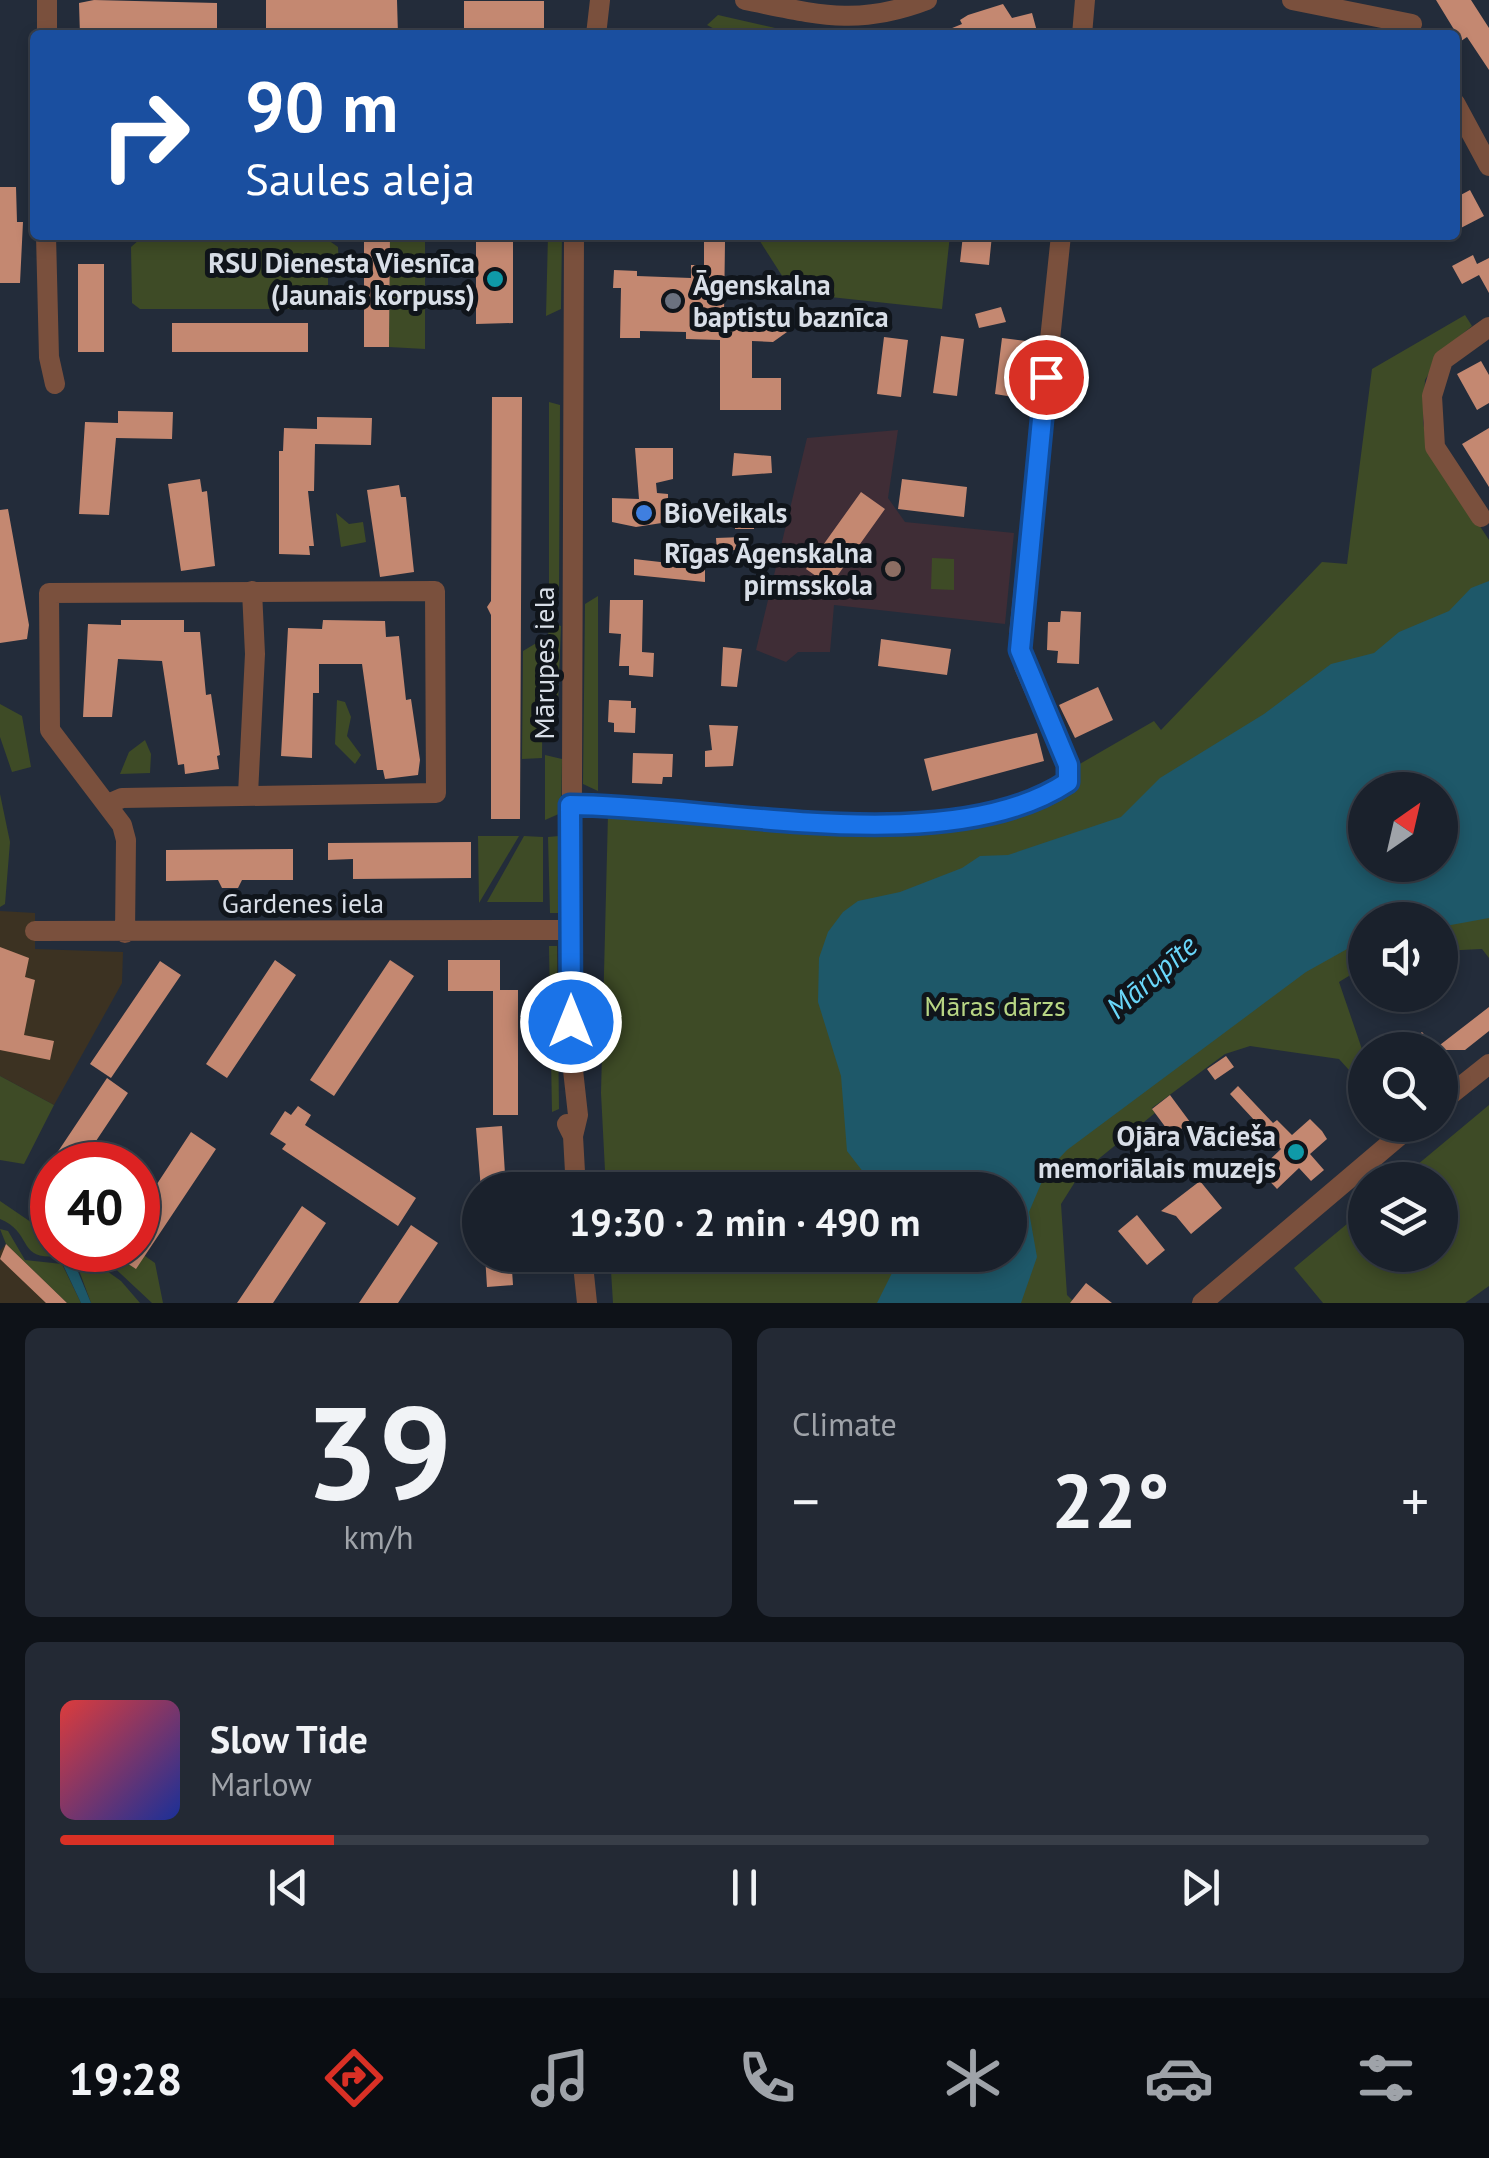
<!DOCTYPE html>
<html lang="en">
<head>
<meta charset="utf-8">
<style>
  :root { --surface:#1a212c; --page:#232934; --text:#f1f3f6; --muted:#9fa3a9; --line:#383e48; --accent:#d93025 }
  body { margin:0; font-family:"PT Sans",sans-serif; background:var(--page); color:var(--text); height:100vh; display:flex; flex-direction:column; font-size:38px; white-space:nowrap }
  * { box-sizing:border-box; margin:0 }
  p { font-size:32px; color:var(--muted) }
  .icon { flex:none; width:55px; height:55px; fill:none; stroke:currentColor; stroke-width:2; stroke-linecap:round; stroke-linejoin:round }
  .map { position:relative; height:1303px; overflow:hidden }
  .details { display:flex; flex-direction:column; gap:25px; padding:25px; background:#0e1218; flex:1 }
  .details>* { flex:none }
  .top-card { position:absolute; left:30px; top:30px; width:1430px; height:210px; border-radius:10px; box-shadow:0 5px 15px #0003,0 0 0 2px var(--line); background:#1a4fa0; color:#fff; overflow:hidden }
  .needle { width:65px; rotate:34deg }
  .buttons { position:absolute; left:1348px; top:772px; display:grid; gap:20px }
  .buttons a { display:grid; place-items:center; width:110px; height:110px; border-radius:50%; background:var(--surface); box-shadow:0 5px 15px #0003,0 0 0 2px var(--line); font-size:50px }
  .speed { position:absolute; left:30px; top:1142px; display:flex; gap:20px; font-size:50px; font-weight:700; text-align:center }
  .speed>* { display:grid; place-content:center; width:130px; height:130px; border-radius:50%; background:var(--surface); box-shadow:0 5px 15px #0003,0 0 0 2px var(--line); line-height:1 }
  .speed .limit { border:15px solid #d22; background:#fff; color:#111 }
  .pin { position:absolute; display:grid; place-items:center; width:85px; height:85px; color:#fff; margin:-42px; border:5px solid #fff; border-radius:50%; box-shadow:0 2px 10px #0007 }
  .me { position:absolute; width:110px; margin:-55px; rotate:0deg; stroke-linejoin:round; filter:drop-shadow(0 0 8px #0008) }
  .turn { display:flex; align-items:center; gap:35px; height:210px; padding:0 50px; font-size:45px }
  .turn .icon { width:130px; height:130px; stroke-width:2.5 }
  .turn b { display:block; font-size:70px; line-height:85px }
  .big { font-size:75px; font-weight:700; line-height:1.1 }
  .details .tile { flex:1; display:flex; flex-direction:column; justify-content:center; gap:15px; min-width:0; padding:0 35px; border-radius:15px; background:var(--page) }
  .details .dial { align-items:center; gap:0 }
  .dial b { font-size:130px; line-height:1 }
  .song { display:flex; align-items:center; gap:30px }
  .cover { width:120px; height:120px; border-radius:15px; background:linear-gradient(135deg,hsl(0 70% 55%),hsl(230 70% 35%)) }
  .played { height:10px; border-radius:5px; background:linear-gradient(90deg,var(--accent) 20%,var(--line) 20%) }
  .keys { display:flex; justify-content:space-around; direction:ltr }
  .heat { display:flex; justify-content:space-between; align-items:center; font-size:55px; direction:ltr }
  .details .tiles { flex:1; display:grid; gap:25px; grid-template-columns:1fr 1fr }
  .tile:last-child { grid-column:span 2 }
  .trip { position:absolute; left:462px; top:1172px; width:565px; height:100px; border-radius:50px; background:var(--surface); box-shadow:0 5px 15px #0003,0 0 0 2px var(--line); font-weight:700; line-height:100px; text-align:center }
  .menu { display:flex; height:160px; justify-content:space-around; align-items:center; background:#0a0d12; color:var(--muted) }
  .menu .icon { width:70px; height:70px }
  .menu .on { color:var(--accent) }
  .menu b { font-size:45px; color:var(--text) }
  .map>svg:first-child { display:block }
  .industrial { fill:#3c3222 }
  .education { fill:#3f2d36 }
  .green { fill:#3e4b26; fill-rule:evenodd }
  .water { fill:#1e5869; fill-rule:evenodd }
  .building { fill:#c48871 }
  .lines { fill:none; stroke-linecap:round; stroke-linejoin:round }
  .minor { stroke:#7a503d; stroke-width:20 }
  .route-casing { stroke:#114b97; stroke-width:25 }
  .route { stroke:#1a73e8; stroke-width:18 }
  .culture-dot { fill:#0f9aa8; stroke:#10151b; stroke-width:4 }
  .worship-dot { fill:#6b7280; stroke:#10151b; stroke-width:4 }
  .shop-dot { fill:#3f7fe0; stroke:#10151b; stroke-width:4 }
  .education-dot { fill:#8d6e63; stroke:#10151b; stroke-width:4 }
  .labels { text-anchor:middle; stroke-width:10; stroke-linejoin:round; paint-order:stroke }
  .poi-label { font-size:28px; font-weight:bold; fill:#d8dee7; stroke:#10151b; text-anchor:end }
  .street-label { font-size:28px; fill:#d8dee7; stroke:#10151b }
  .park-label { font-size:28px; fill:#b8d684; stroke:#10151b }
  .water-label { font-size:30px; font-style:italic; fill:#6ad7fa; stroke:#10151b }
</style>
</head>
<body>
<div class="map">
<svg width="1489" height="1303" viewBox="0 0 1489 1303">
  <rect width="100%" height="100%" fill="#232c3a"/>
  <path class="industrial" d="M 0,911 L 35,913 L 35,949 L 123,952 L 122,983 L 54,1105 L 0,1076 Z
    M 6,1244 L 67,1303 L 0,1303 L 0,1251 Z"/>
  <path class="education" d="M 898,430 L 888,498 L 905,522 L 1014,533 L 1005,624 L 834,605 L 830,652 L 798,652 L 786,662 L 756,650 L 807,438 Z"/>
  <path class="green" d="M 718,15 L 784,30 L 788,35 L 744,35 L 726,28 L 722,33 L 707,25 Z
    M 390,235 L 425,235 L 425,349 L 389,347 Z
    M 548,235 L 562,235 L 561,309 L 546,316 Z
    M 756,235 L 950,235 L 942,309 L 793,293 Z
    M 139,240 L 328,240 L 338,247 L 339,270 L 328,274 L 328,289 L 340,293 L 339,305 L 335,309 L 140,309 L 132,303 L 131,247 Z
    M 1465,315 L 1472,326 L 1443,350 L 1425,380 L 1423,422 L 1427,445 L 1489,540 L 1489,958 L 1482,949 L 1440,951 L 1440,920 L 1365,920 L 1365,966 L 1339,982 L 1365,1058 L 1349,1070 L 1339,1059 L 1250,1046 L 1225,1054 L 1152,1108 L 1155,1113 L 1080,1174 L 1061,1204 L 1067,1295 L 1075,1303 L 613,1303 L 610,1255 L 1010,1255 L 1010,1190 L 606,1190 L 601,1093 L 608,814 L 916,831 L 1070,790 L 1078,765 L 1154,721 L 1161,730 L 1322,562 L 1347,564 L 1372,369 ZM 1365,790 L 1440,790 L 1440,865 L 1365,865 Z
    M 549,402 L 560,405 L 559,596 L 549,601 Z
    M 336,513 L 349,524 L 363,522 L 366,542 L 341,547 Z
    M 932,558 L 954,559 L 954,590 L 931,589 Z
    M 598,596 L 598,791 L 583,784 L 585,604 Z
    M 548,622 L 561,626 L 558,702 L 550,702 Z
    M 543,639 L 542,758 L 522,759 L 523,651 Z
    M 337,700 L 345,702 L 351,717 L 347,736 L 361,755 L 355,764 L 335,744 Z
    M 0,704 L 22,716 L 31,767 L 12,772 L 0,737 Z
    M 145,740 L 151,754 L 150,773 L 120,774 L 129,752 Z
    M 545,755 L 562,759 L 561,813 L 545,820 Z
    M 0,794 L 10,842 L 5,904 L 0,907 Z
    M 478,836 L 519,836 L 479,903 Z
    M 524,836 L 543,837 L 543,902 L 487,902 Z
    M 559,836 L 558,913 L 550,913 L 548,837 Z
    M 549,946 L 557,946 L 559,1109 L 552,1112 Z
    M 0,1076 L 54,1105 L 24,1164 L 0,1160 Z
    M 1489,1105 L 1489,1286 L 1465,1303 L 1323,1303 L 1294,1268 L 1365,1209 L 1365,1255 L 1440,1255 L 1440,1180 L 1399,1180 Z
    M 0,1201 L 44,1231 L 59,1256 C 16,1261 34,1233 0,1219 Z
    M 0,1229 L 8,1231 L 25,1260 L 62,1264 L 81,1303 L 67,1303 L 6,1244 Z
    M 111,1253 L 145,1256 L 155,1263 L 163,1303 L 152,1303 L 106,1260 Z
    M 90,1259 L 121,1281 L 140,1303 L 91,1303 L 76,1262 Z"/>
  <path class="water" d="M 1489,581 L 1489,918 L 1440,927 L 1440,920 L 1365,920 L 1365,939 L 1306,972 L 1067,1150 L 1046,1172 L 1029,1212 L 1037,1257 L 1021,1303 L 877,1303 L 901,1255 L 1010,1255 L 1010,1190 L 877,1190 L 847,1151 L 841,1076 L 818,1002 L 819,958 L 828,932 L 843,912 L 858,901 L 900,892 L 962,868 L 980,856 L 1008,855 L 1121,817 L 1160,778 L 1264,714 L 1331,664 L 1374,653 L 1399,632 L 1449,611 L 1471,588 ZM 1365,790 L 1440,790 L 1440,865 L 1365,865 Z
    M 56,1250 L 69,1250 L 91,1303 L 81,1303 Z"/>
  <path class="building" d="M 94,0 L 217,3 L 217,35 L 80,35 L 79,3 Z
    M 266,0 L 397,0 L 398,35 L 266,35 Z
    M 1436,0 L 1471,0 L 1489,28 L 1489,70 L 1467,37 L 1461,41 Z
    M 464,1 L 544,1 L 544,35 L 464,34 Z
    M 1003,4 L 1012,18 L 1032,13 L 1038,35 L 935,35 L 962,24 L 960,20 L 968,15 Z
    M 0,187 L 16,187 L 17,222 L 23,222 L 20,283 L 0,283 Z
    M 1470,190 L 1484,216 L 1455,231 L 1455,198 Z
    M 364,235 L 390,235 L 389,347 L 364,347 Z
    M 476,235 L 513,235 L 513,323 L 476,324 Z
    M 963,235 L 992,235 L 989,265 L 960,262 Z
    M 704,242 L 725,242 L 724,314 L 774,316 L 787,324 L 787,332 L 773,342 L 752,341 L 752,378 L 781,378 L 781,410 L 720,410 L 720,340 L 686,339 L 686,332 L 640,331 L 640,338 L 620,338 L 621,288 L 613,288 L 614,270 L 637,271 L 637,276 L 691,278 L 691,265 L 704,265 Z
    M 1473,255 L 1477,264 L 1489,258 L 1489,293 L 1479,275 L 1462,284 L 1452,266 Z
    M 78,264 L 104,264 L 104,352 L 78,352 Z
    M 1001,307 L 1006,322 L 979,328 L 975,314 Z
    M 172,323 L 308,323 L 308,352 L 172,352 Z
    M 941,336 L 964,339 L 957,396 L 933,393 Z
    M 884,337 L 908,340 L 901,397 L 877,394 Z
    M 1002,338 L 1026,341 L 1019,398 L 995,394 Z
    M 1481,361 L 1489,375 L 1489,403 L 1477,410 L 1457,374 Z
    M 492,397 L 522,397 L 520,819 L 491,819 L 491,615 L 487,607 L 491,601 Z
    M 118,411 L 173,412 L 172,439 L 116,438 L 109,515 L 79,514 L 85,422 L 118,423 Z
    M 317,417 L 372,418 L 371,445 L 315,444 L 314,491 L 308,491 L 314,546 L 309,546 L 310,555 L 279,554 L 279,451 L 283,451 L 284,428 L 317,429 Z
    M 1489,428 L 1489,487 L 1462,444 Z
    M 635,448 L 673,448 L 673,479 L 656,483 L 657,493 L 668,494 L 668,522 L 636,527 L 612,522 L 612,498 L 639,499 Z
    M 734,453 L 771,456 L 772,473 L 732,476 Z
    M 200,479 L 202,492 L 207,491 L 215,566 L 181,571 L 168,484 Z
    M 902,479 L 967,487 L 964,517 L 898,509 Z
    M 399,485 L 401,497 L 406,497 L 414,572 L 380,577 L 367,490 Z
    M 861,492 L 885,509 L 830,586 L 806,569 Z
    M 736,499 L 749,500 L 751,509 L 755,509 L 754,529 L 735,529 Z
    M 8,509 L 29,625 L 27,639 L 0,643 L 0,510 Z
    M 743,537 L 744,549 L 717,552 L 716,538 Z
    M 683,551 L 705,551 L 705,582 L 634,575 L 634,559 L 669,563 L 669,556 L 683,556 Z
    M 610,600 L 643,600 L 642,652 L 654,653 L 653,677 L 629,675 L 629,666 L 619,666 L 621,634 L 609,633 Z
    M 1061,611 L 1081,612 L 1079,664 L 1057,663 L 1058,651 L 1047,650 L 1048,622 L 1060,622 Z
    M 121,620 L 184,620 L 184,632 L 200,632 L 206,695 L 211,694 L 220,755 L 217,756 L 219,769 L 185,774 L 184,764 L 178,765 L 162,661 L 118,659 L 112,717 L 83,717 L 88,624 L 121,625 Z
    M 323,620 L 385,621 L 386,637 L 399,636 L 406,700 L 411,699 L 420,760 L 418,775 L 385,779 L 383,770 L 377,770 L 362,664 L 319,664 L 319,693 L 313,693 L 312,758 L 281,756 L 288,628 L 322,629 Z
    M 881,639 L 951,649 L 947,675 L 878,666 Z
    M 723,647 L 742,649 L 737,687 L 721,686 Z
    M 1098,687 L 1113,720 L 1075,738 L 1059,705 Z
    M 609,700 L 631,701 L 631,708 L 636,708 L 635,733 L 614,732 L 614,723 L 608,722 Z
    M 709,725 L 738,726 L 733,766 L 705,767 L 705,751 L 712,750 Z
    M 1037,733 L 1044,761 L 932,791 L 924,759 Z
    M 633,753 L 673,754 L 672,777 L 663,777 L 662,784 L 632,783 Z
    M 471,842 L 471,878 L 353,879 L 353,859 L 328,860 L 328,843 Z
    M 293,849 L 293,880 L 242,880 L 238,888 L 222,888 L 218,880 L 166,881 L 166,850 Z
    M 0,947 L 29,958 L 25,977 L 35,980 L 24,1035 L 54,1041 L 50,1060 L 0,1050 Z
    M 275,960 L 296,975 L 227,1078 L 206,1064 Z
    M 390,960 L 414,976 L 334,1096 L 310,1080 Z
    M 448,960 L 500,960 L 500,990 L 518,990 L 518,1115 L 493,1115 L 493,991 L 448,991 Z
    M 160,961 L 181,975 L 111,1078 L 90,1064 Z
    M 1489,1007 L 1489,1031 L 1465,1050 L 1401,1050 L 1422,1032 L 1436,1048 Z
    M 1226,1056 L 1234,1067 L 1215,1080 L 1207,1069 Z
    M 107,1078 L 128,1093 L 80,1165 L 49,1165 Z
    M 1238,1086 L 1273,1123 L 1277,1120 L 1292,1135 L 1310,1119 L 1322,1131 L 1327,1139 L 1310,1154 L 1324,1170 L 1311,1181 L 1299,1168 L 1277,1189 L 1259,1170 L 1281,1149 L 1230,1094 Z
    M 1170,1095 L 1190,1122 L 1172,1136 L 1152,1109 Z
    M 298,1106 L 311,1115 L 305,1125 L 416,1198 L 398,1226 L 282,1149 L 286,1144 L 270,1134 L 285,1111 L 291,1115 Z
    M 502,1126 L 506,1190 L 481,1190 L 476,1128 Z
    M 191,1132 L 216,1149 L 136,1269 L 107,1250 L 138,1250 L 138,1213 Z
    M 1200,1181 L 1222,1208 L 1191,1234 L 1176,1216 L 1161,1211 Z
    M 302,1206 L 326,1223 L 273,1303 L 237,1303 Z
    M 1137,1215 L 1165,1250 L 1147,1265 L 1118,1231 Z
    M 411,1225 L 438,1243 L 398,1303 L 359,1303 Z
    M 6,1244 L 67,1303 L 46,1303 L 0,1259 Z
    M 485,1255 L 511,1255 L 513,1285 L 487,1287 Z
    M 1086,1283 L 1112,1303 L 1070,1303 Z"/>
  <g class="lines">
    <path class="minor" d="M 745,0 C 816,14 857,27 927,0
      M 1292,0 L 1412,24
      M 47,35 L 47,0
      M 596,35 L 600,0
      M 1082,35 L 1085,0
      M 1455,103 L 1489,166
      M 46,235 L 49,357 L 55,384
      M 1481,517 L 1435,447 L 1432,396 L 1443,360 L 1489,327
      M 248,794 L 255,654 L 252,591
      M 108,804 L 122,798 L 436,793 L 435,591 L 49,593 L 50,730 L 122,825 L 126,840 L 125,933
      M 570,805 C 710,805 947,862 1067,783 L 1067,765 L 1024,666 L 1019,635 L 1061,235
      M 35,931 L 572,930
      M 1440,1103 L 1489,1064
      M 567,1124 L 573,1136 L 576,1190
      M 573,1136 L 578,1115 L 571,1052 L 574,235
      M 582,1255 L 587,1303
      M 1202,1303 L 1412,1125"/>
  </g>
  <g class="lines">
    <g class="route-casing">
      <path id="route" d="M 571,1022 L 570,805 C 710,805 948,862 1068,782 L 1068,765 L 1020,650 L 1046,377"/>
    </g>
    <use href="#route" class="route"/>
  </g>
  <g class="culture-dot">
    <circle cx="495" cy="279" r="10"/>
    <circle cx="1296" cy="1152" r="10"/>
  </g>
  <circle class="worship-dot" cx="673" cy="301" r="10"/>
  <circle class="shop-dot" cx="644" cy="513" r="10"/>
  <circle class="education-dot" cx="893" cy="569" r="10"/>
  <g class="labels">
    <g class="poi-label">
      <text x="475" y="273">RSU Dienesta Viesnīca<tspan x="475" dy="32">(Jaunais korpuss)</tspan></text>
      <text x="693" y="295" text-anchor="start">Āgenskalna<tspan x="693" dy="32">baptistu baznīca</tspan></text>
      <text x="664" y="523" text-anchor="start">BioVeikals</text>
      <text x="873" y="563">Rīgas Āgenskalna<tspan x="873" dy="32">pirmsskola</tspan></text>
      <text x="1276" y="1146">Ojāra Vācieša<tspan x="1276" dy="32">memoriālais muzejs</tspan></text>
    </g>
    <g class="street-label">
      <text transform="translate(544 663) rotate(-90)" y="10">Mārupes iela</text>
      <text x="303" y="913">Gardenes iela</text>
    </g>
    <g class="park-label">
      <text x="995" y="1016">Māras dārzs</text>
    </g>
    <g class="water-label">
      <text transform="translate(1152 977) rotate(-41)" y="10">Mārupīte</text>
    </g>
  </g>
</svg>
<div class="buttons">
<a><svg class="needle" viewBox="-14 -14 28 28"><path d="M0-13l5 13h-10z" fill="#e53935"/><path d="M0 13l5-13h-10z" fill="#9fa3a9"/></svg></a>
<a><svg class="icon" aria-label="sound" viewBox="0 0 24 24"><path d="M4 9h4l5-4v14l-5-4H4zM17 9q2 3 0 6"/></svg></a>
<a><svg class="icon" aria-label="search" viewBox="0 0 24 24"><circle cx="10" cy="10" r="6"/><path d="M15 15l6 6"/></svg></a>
<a><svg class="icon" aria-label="layers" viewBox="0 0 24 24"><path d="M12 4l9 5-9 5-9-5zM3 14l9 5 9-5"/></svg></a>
</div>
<div class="speed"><div class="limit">40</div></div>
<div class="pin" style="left:1046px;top:377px;background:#d93025"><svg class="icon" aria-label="arrive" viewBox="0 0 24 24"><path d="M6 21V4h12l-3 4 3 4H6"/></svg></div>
<svg class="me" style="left:571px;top:1022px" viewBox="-20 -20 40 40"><circle r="17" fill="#1a73e8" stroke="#fff" stroke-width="3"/><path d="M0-11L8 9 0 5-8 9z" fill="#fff"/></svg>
<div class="trip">19:30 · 2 min · 490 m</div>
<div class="top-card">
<div class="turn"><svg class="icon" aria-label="right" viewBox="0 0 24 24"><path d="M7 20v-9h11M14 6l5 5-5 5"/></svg><div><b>90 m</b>Saules aleja</div></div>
</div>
</div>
<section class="details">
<div class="tiles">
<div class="tile dial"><b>39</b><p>km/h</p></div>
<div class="tile"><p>Climate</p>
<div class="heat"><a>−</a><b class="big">22°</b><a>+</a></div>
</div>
<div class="tile">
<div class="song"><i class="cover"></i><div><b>Slow Tide</b><p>Marlow</p></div></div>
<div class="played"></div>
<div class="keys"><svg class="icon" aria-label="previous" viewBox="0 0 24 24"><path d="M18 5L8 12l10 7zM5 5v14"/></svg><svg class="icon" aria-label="pause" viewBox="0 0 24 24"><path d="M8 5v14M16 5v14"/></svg><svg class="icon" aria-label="next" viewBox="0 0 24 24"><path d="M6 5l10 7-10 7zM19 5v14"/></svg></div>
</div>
</div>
</section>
<nav class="menu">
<b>19:28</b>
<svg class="icon on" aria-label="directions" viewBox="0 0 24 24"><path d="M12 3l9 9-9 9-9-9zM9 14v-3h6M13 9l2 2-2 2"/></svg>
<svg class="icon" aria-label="music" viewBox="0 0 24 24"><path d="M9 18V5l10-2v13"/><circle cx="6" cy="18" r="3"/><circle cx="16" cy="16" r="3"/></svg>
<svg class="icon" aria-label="phone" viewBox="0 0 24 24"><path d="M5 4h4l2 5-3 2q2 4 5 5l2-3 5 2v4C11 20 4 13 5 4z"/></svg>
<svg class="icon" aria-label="climate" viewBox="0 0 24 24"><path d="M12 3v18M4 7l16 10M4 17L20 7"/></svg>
<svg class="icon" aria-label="car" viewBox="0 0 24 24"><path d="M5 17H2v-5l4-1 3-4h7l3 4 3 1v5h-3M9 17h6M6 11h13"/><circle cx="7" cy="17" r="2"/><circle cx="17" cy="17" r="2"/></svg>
<svg class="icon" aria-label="filters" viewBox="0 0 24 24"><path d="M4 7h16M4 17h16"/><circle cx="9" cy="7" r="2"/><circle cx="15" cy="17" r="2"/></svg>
</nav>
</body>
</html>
